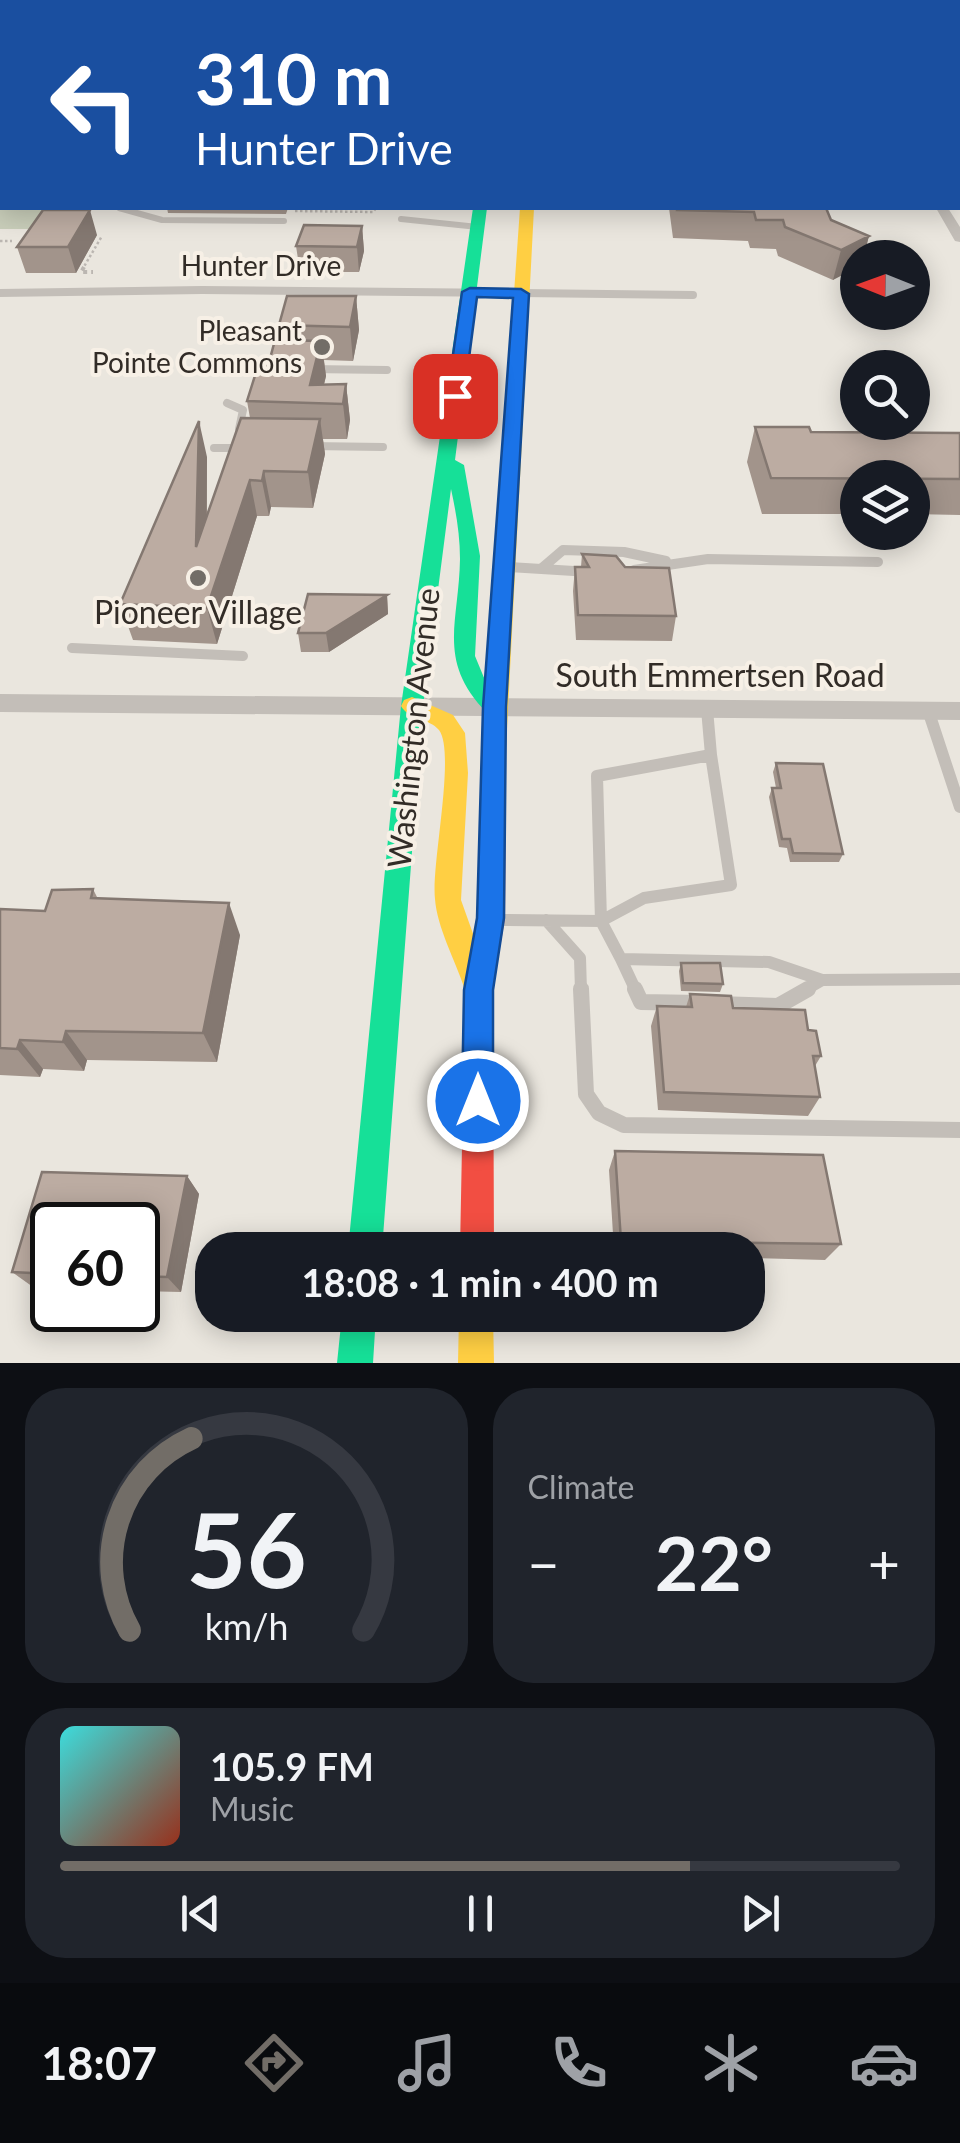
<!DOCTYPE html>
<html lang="en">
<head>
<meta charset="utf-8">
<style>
  :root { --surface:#171b24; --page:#20242c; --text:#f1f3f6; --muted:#9ea1a6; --line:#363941; --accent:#726d67 }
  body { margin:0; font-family:Lato,sans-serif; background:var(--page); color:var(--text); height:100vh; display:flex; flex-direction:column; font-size:38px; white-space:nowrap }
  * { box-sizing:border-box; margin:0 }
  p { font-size:32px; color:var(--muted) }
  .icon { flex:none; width:55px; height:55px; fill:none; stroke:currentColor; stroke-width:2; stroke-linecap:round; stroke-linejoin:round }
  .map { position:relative; height:1363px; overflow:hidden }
  .panel { display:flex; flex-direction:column; gap:25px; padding:25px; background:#0d0f14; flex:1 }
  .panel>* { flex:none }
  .banner { position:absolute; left:0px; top:0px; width:960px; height:210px; box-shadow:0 5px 25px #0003; background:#1a4fa0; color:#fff; overflow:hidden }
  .needle { width:65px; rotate:271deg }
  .fabs { position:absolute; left:840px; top:240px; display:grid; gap:20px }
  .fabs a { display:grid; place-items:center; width:90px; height:90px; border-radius:50%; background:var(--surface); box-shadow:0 5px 25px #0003; font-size:50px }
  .speed { position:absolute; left:30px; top:1202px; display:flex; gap:20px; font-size:50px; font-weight:700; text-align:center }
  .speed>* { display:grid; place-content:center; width:130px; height:130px; border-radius:50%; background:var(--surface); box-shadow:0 5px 25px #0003; line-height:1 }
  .speed .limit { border:5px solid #111; border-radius:15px; background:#fff; color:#111 }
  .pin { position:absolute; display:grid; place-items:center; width:85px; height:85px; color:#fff; margin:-42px; border-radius:20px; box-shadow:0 5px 15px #0006 }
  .me { position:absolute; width:110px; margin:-55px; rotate:0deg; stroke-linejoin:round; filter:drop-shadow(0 0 8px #0008) }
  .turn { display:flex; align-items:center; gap:35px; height:210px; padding:0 30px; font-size:45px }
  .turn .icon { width:130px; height:130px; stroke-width:2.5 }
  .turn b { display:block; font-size:70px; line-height:85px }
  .big { font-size:75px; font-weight:700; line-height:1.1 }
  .panel .widget { flex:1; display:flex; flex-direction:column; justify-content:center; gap:15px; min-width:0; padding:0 35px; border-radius:40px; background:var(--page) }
  .panel .dial { align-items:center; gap:0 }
  .dial svg { height:260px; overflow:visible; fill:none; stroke:var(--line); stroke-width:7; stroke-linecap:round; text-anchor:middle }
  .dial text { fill:var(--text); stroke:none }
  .song { display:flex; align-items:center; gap:30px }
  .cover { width:120px; height:120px; border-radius:15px; background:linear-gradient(135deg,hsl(180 70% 55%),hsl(10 70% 35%)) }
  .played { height:10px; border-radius:5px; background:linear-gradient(90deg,var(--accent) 75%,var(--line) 75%) }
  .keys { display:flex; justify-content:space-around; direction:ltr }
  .heat { display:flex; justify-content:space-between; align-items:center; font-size:55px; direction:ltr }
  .panel .tiles { flex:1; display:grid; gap:25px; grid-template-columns:1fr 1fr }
  .widget:last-child { grid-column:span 2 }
  .trip { position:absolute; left:195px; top:1232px; width:570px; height:100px; border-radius:40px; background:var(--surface); box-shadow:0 5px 25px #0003; font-weight:700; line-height:100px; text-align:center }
  .tabs { display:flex; height:160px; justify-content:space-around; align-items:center; background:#090b0e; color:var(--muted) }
  .tabs .icon { width:70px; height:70px }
  .tabs .on { color:var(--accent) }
  .tabs b { font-size:45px; color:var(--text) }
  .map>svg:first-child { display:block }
  .green { fill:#c9ceba }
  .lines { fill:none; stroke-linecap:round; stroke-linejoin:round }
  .path-far1 { stroke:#bbb6b1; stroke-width:2.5; stroke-dasharray:2.5 2.5; stroke-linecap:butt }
  .path { stroke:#bbb6b1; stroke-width:4; stroke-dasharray:4 4; stroke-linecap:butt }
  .lane-far5 { stroke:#c3beb8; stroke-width:5 }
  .lane-far4 { stroke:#c3beb8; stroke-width:6 }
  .lane-far3 { stroke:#c3beb8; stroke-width:8 }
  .lane-far2 { stroke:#c3beb8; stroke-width:10 }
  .lane-far1 { stroke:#c3beb8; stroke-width:12 }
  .lane { stroke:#c3beb8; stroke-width:16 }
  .street { fill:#c3beb8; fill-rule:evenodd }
  .fast { fill:#16e098; fill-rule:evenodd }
  .slow { fill:#ffcf43; fill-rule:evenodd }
  .jam { fill:#f24e42; fill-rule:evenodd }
  .wall { fill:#a2948b }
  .shaded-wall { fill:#847871 }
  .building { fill:#bcaca2; stroke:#847871; stroke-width:2.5 }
  .route { fill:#1a73e8; stroke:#114b97; stroke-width:2.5 }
  .poi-dot { fill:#726d67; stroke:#f7f0e6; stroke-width:4 }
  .labels { text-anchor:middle; stroke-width:8; stroke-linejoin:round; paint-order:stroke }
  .far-street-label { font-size:28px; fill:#322c27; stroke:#f7f0e6 }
  .far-poi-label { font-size:28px; fill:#322c27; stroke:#f7f0e6; text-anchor:end }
  .poi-label { font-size:32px; fill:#322c27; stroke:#f7f0e6 }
  .street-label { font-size:32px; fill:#322c27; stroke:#f7f0e6 }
</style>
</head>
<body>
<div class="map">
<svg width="960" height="1363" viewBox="0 0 960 1363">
  <rect width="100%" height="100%" fill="#eae6de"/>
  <path class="green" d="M 0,132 L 2,208 L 49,208 L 33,229 L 0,229 Z"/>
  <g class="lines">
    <path class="path-far1" d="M 295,211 L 373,212 L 376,208
      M 0,241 L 12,241
      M 82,270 L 102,236"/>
    <path class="path" d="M 84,267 L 81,272 L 93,272"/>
    <path class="lane-far5" d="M 378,0 L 453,0"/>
    <path class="lane-far4" d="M 119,208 L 162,220 L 284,221
      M 401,219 L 478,227"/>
    <path class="lane-far3" d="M 521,293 L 693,295
      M 309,369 L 387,370
      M 227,403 L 243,410 L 239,429 L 242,431
      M 310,446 L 383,447
      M 214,448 L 245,448"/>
    <path class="lane-far2" d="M 509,567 L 590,572
      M 542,568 L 563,550 L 624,552 L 666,561
      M 634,570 L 708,559 L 878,562
      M 72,648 L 243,656"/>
    <path class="lane-far1" d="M 928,710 L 960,807
      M 711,755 L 731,885 L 644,898 L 601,921 L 621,959 L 769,962 L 822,980 L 960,979
      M 500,920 L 601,921 L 597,776 L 711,755 L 707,709
      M 546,920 L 580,958 L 581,991
      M 621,959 L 636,991
      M 803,991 L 822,980"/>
    <path class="lane" d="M 581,989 L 586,1094 L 599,1113 L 624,1125 L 960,1130
      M 635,989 L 641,1002 L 700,1003
      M 718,1004 L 778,1006 L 808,989"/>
    <path class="street" d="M 0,123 L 2,123 L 2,129 L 0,129 Z
      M 936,208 L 948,208 L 960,227 L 960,242 L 955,241 Z
      M 202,286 L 521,289 L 528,293 L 521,297 L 202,294 L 0,297 L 0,289 Z
      M 0,694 L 960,702 L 960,720 L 0,712 Z"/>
    <path class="fast" d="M 473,208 L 487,208 L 455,460 L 464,465 L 480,556 L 475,656 L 487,685 L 507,707 L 503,713 L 487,713 C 436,661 459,623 460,559 C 460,535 456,512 451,489 L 423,706 L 382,1250 L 348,1250 L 401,706 Z
      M 342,1315 L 376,1315 L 373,1363 L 337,1363 Z"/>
    <path class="slow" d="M 503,0 L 513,0 L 513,2 L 504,2 Z
      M 535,0 L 545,0 L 545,2 L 536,2 Z
      M 520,208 L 534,208 L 506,748 L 502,755 L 486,755 L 482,748 Z
      M 412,697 L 453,715 L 465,733 L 468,773 L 461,900 L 492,987 L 488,996 L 478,1000 L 468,996 L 464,987 C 455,960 437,927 435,899 C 431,865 456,753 439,730 C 429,718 409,720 401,706 L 404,700 Z
      M 459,1315 L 493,1315 L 494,1363 L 458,1363 Z"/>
    <path class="jam" d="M 494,739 L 502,741 L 506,748 L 505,918 L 493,990 L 494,1250 L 460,1250 L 465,990 L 477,918 L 482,748 L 486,741 Z"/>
  </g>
  <path class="wall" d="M 594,0 L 692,0 L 693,2 L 594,2 Z
    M 167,208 L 288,208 L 286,214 L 168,213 Z
    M 669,208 L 826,208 L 831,220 L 869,236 L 863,258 L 858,258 L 833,280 L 778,256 L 776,249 L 750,248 L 748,241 L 673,238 Z
    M 362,226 L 364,251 L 359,272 L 300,272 L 296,246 Z
    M 97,235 L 76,273 L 26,273 L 17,247 Z
    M 356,296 L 359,330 L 353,361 L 324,360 L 326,376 L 324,385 L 346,384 L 350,420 L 347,439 L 323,439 L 325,454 L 313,508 L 271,507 L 269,516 L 257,516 L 217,644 L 133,640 L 120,604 L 207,457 L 207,517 L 250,418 L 247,401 L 268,366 L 281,340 L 279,325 Z
    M 755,427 L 811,432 L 960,433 L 960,515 L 912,514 L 912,478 L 858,478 L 858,514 L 762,514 L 747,462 Z
    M 582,554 L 625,567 L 676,616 L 672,641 L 576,640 L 573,591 L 575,567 L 581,567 Z
    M 387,595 L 388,614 L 329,652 L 301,652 L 298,633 Z
    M 776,763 L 843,854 L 839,862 L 790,862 L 787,848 L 779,847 L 769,797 L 772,788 L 776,788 L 773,772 Z
    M 93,889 L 98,899 L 240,935 L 217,1062 L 87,1060 L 84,1071 L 43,1069 L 40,1077 L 0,1075 L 0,909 L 45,911 Z
    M 681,963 L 723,984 L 720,992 L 681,991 L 679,971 Z
    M 690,994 L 808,1030 L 821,1056 L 815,1066 L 820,1097 L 808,1116 L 658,1110 L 651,1026 L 657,1006 L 686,1007 Z
    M 615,1151 L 841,1244 L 825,1260 L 748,1258 L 748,1250 L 614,1250 L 609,1170 Z
    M 42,1172 L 187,1176 L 199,1194 L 181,1292 L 138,1291 L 138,1225 L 52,1225 L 52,1288 L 33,1287 L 12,1272 Z"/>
  <path class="shaded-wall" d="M 2,78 L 2,94 L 0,94 L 0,79 Z
    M 90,210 L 97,235 L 76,273 L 68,247 Z
    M 362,226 L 364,251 L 359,272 L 357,247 Z
    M 869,236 L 863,258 L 858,258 L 858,267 L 833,280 L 841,250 Z
    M 356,296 L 359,330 L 353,361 L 350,327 Z
    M 321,341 L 326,376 L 319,403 L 310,385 Z
    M 346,384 L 350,420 L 347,439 L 343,404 Z
    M 320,419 L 325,454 L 313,508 L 308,472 Z
    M 199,421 L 207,457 L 206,583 L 196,547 Z
    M 264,471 L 271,507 L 269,516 L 262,481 Z
    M 250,480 L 257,516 L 217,644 L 207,608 Z
    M 387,595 L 388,614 L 329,652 L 326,633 Z
    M 229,903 L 240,935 L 217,1062 L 203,1033 Z
    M 66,1031 L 87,1060 L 84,1071 L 63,1042 Z
    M 20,1040 L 43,1069 L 40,1077 L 17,1049 Z
    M 187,1176 L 199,1194 L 181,1292 L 167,1277 Z"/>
  <path class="building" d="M 44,0 L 105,0 L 104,2 L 42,2 Z
    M 391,0 L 430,0 L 429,2 L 390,2 Z
    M 609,0 L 692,0 L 693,2 L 610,2 Z
    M 0,43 L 2,43 L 2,78 L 0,79 Z
    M 677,208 L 826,208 L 831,220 L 869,236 L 841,250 L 785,227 L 783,220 L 756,220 L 754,212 L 677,210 Z
    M 43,210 L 90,210 L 68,247 L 17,247 Z
    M 304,225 L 362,226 L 357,247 L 296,246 Z
    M 287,296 L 356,296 L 350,327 L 279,325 Z
    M 275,340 L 321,341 L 310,385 L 346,384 L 343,404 L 247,401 L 258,366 L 268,366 Z
    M 241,418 L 320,419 L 308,472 L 264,471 L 262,481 L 250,480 L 207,608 L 120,604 L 199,421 L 196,547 Z
    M 755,427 L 809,427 L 811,432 L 960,433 L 960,479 L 771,478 Z
    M 582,554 L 616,556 L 625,567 L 669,568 L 676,616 L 578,615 L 575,567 L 589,567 Z
    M 308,594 L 387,595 L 326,633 L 298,633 Z
    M 776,763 L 823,764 L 843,854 L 793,853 L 790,839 L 782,839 L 772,788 L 781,788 Z
    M 93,889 L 91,898 L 229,903 L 203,1033 L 66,1031 L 63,1042 L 20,1040 L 17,1049 L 0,1048 L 0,909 L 45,911 L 52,890 Z
    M 681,963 L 720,963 L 723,984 L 683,983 Z
    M 690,994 L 731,996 L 733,1008 L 805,1010 L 808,1030 L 816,1031 L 821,1056 L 813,1056 L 820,1097 L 664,1092 L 657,1006 L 692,1007 Z
    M 615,1151 L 823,1155 L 841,1244 L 621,1241 Z
    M 42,1172 L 187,1176 L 167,1277 L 138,1276 L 138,1225 L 52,1225 L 52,1274 L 12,1272 Z"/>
  <path class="route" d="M 470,288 L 521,289 L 529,294 L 506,707 L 504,918 L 493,990 L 493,1101 L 489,1112 L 478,1117 L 467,1112 L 462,1101 L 464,990 L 477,918 L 483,707 L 513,298 L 477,297 L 464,396 L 455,402 L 447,396 L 462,292 Z"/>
  <g class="poi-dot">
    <circle cx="322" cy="347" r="10"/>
    <circle cx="198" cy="578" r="10"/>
  </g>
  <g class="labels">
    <g class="far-street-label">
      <text x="261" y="276">Hunter Drive</text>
    </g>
    <g class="far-poi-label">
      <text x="302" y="341">Pleasant<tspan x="302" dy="32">Pointe Commons</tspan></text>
    </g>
    <g class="poi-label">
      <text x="198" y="624">Pioneer Village</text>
    </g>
    <g class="street-label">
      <text x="720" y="687">South Emmertsen Road</text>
      <text transform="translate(414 728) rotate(-84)" y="11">Washington Avenue</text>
    </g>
  </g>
</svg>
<div class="fabs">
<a><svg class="needle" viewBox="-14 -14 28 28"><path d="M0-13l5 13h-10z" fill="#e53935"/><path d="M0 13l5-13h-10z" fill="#9ea1a6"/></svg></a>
<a><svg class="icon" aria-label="search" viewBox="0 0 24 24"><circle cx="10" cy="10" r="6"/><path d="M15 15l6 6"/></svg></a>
<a><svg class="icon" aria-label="layers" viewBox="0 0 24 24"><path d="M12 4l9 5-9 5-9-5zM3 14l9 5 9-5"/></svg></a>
</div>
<div class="speed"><div class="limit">60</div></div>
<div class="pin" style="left:455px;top:396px;background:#d93025"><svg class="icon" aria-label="arrive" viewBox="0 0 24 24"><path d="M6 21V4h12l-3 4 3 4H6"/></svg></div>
<svg class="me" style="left:478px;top:1101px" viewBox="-20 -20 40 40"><circle r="17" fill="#1a73e8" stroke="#fff" stroke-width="3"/><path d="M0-11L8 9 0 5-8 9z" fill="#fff"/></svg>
<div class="trip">18:08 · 1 min · 400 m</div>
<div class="banner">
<div class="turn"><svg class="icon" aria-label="left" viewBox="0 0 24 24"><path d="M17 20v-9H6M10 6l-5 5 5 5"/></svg><div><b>310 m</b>Hunter Drive</div></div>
</div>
</div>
<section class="panel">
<div class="tiles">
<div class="widget dial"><svg viewBox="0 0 100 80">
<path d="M14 69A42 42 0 1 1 86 69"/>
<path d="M14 69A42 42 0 0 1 33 10" stroke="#726d67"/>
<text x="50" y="56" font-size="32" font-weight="700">56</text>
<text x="50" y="72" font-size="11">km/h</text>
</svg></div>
<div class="widget"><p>Climate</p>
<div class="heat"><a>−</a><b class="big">22°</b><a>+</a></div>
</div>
<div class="widget">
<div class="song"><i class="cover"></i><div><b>105.9 FM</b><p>Music</p></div></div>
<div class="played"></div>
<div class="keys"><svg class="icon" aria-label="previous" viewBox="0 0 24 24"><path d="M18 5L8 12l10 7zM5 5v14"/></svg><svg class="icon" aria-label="pause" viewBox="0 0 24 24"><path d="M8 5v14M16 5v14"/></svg><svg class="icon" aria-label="next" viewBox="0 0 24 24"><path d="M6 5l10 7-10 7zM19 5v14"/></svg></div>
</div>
</div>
</section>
<nav class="tabs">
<b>18:07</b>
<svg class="icon on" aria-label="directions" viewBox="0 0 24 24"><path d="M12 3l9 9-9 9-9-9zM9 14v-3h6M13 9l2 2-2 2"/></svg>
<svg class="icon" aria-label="music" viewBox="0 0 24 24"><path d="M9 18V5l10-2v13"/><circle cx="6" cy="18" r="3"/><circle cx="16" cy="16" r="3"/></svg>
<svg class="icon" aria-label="phone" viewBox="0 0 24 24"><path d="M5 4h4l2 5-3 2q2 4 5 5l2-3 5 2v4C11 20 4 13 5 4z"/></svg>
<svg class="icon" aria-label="climate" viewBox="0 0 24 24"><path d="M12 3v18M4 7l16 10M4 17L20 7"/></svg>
<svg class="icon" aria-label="car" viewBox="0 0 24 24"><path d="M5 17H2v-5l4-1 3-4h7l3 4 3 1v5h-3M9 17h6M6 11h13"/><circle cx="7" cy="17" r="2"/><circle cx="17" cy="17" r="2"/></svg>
</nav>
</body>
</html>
